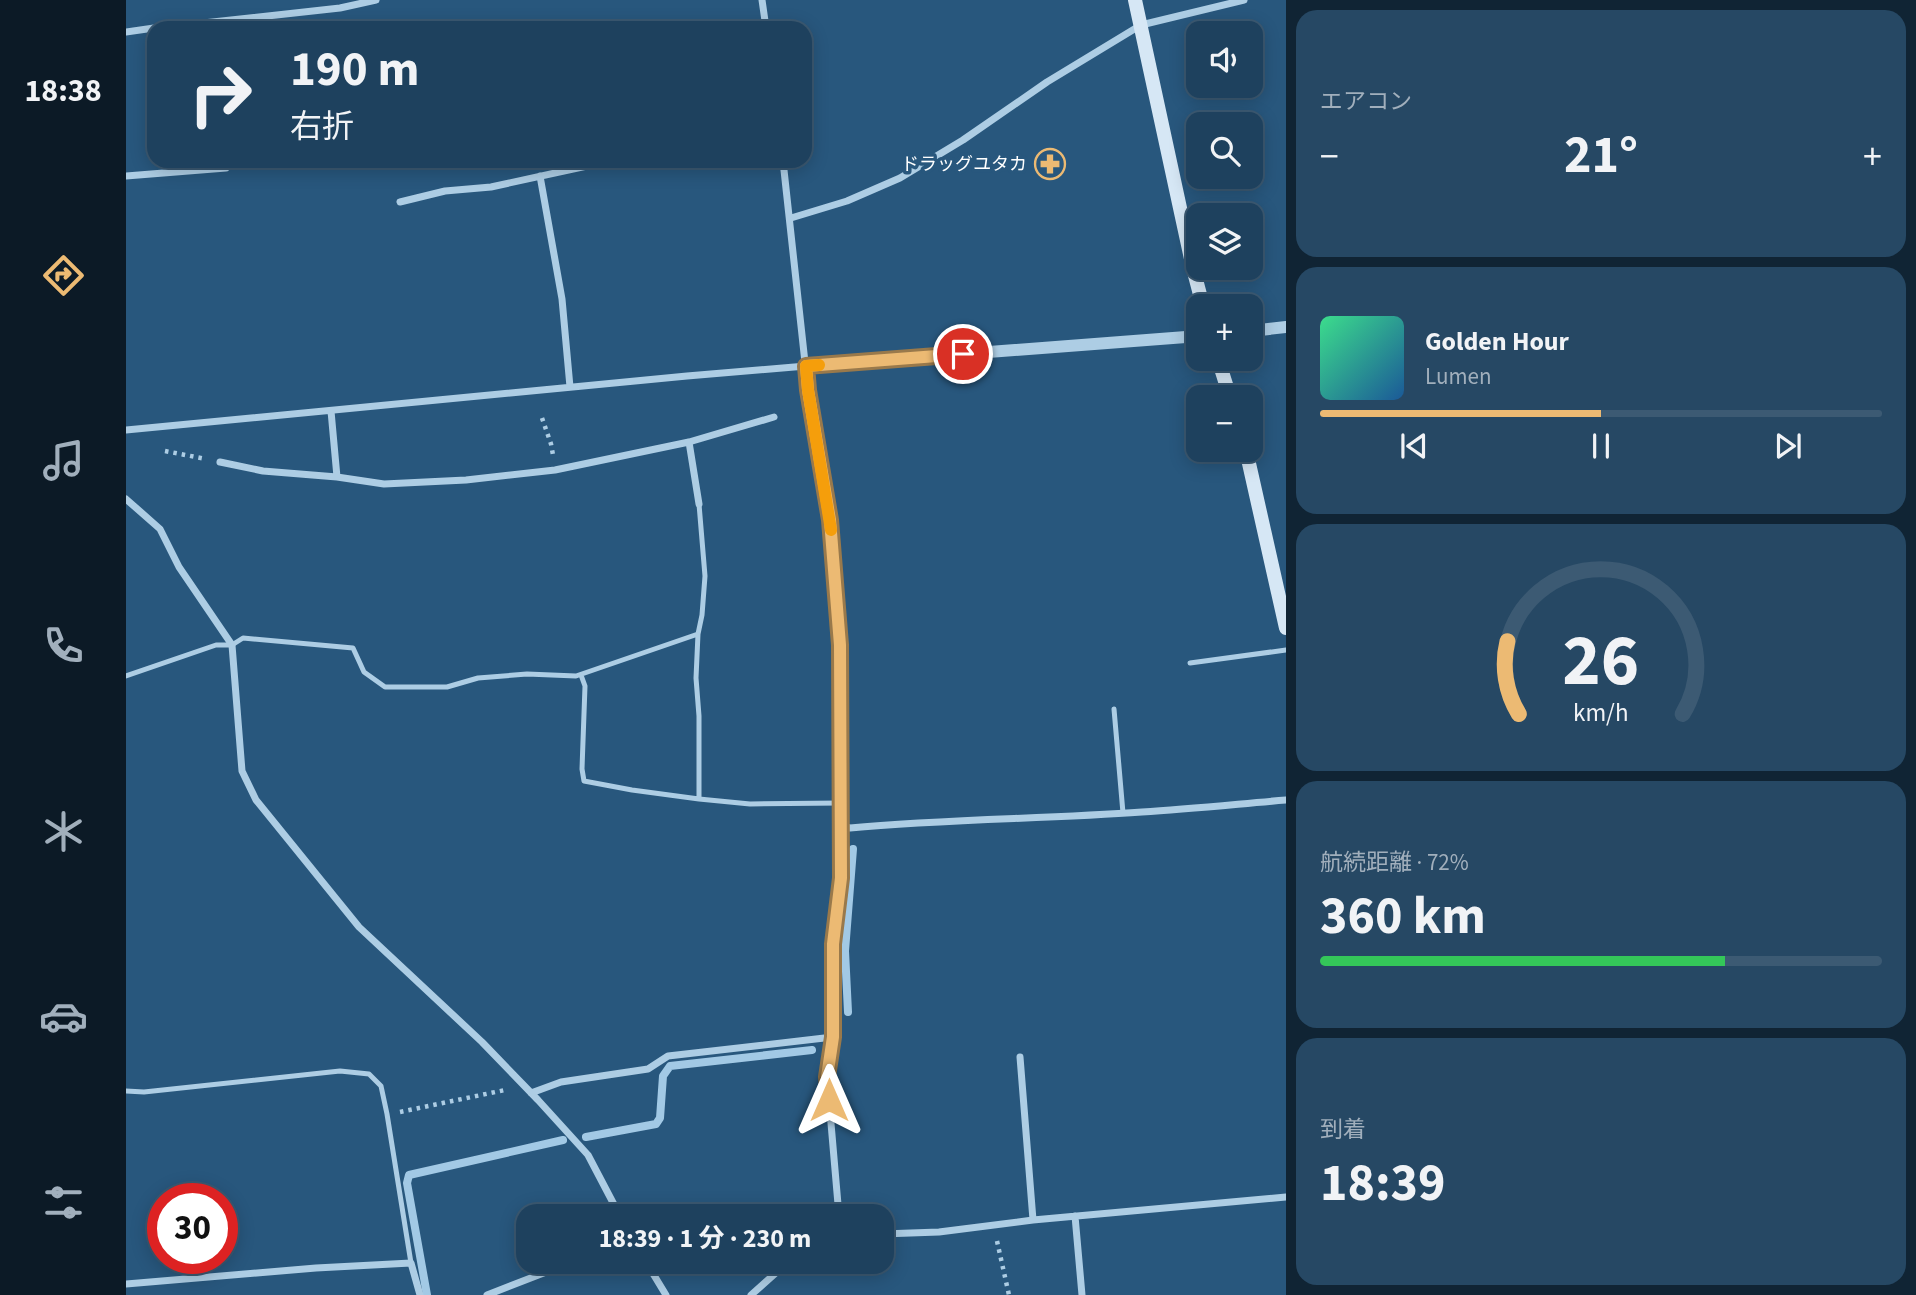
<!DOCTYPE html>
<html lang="ja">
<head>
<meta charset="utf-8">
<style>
  :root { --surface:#1e415e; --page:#264864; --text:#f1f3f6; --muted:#a1afbc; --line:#3c5a73; --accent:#ecba73 }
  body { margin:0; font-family:"Source Sans 3","Noto Sans JP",sans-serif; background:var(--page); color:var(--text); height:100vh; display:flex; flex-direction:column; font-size:26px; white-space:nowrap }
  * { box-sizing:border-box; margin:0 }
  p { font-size:23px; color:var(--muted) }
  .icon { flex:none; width:38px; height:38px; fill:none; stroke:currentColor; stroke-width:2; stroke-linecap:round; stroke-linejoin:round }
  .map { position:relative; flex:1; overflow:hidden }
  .panel { display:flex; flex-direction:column; gap:10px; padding:10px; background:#102434; width:630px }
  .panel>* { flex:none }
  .guide { position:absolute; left:21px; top:21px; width:665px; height:147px; border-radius:21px; box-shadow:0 4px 18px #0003,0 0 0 2px var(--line); background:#1e415e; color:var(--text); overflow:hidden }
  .fabs { position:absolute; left:1060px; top:21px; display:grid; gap:14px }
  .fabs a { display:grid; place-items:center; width:77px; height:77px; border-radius:14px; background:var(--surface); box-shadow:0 4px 18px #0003,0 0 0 2px var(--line); font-size:35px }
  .speed { position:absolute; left:21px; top:1183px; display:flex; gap:14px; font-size:35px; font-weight:700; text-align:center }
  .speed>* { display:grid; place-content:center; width:91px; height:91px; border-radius:50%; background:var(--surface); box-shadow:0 4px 18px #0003,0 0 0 2px var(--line); line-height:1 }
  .speed .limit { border:10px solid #d22; background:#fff; color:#111 }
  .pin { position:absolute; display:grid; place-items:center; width:60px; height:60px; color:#fff; margin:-30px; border:4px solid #fff; border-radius:50%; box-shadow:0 2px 7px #0007 }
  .me { position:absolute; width:77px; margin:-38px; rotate:0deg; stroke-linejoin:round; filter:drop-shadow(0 0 5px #0008) }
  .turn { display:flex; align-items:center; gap:24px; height:147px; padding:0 28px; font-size:32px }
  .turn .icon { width:91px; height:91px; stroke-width:2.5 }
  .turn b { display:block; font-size:49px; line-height:60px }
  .big { font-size:52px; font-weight:700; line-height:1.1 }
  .panel .card { flex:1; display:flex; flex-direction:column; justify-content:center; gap:10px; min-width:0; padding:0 24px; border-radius:21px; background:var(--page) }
  .panel .dial { align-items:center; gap:0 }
  .dial svg { height:182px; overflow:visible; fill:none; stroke:var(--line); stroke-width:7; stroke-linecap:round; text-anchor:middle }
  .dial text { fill:var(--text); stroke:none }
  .song { display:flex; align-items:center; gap:21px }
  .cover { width:84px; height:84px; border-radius:10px; background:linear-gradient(135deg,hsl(150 70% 55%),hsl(210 70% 35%)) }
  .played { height:7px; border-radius:4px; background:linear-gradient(90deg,var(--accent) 50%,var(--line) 50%) }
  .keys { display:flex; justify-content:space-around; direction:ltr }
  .heat { display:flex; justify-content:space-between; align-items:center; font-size:38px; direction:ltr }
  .charge { height:10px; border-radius:5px; background:linear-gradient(90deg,#34c759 72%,var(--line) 0) }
  .trip { position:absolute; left:390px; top:1204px; width:378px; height:70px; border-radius:21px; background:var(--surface); box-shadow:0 4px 18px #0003,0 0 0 2px var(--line); font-weight:700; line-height:70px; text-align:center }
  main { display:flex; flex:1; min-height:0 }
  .menu { display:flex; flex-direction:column; width:126px; justify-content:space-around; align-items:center; background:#0c1a26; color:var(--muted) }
  .menu .icon { width:49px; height:49px }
  .menu .active { color:var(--accent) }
  .menu b { font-size:32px; color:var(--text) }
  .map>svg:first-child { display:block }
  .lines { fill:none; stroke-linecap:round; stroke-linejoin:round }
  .stream { stroke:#a2c9e5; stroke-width:8 }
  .path { stroke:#adcde4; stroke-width:4.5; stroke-dasharray:3.5 5; stroke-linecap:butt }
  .service { stroke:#adcde4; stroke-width:5 }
  .minor { stroke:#adcde4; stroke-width:7 }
  .tertiary { stroke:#adcde4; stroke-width:12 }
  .secondary { stroke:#d6e7f5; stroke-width:14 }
  .route-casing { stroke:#99794b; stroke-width:18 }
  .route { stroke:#ecba73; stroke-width:12 }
  .slow { stroke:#f59e0b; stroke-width:12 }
  .labels { text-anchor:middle; stroke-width:7; stroke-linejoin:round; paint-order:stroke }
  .poi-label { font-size:18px; fill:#fff; stroke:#28577d; text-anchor:end }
</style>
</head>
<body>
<main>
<nav class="menu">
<b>18:38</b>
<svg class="icon active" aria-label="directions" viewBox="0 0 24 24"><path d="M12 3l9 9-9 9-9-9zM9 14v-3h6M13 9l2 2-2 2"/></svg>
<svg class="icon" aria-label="music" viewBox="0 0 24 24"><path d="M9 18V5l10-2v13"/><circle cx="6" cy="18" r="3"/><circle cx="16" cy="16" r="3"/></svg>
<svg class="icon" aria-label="phone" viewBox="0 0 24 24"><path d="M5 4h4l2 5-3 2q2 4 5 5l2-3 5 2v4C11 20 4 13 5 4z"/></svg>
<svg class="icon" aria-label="climate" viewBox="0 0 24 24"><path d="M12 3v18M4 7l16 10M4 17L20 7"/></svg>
<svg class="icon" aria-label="car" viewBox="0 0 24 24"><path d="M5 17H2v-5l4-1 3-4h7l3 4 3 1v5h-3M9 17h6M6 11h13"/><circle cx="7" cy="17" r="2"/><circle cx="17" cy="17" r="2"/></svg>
<svg class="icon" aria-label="filters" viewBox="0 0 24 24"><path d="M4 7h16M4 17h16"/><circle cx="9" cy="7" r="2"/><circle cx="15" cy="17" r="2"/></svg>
</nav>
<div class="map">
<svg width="1160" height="1295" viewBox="0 0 1160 1295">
  <rect width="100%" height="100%" fill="#28577d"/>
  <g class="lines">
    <path class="stream" d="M 722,1012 L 719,951 L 727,849
      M 460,1137 L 530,1124 L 534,1118 L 537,1076 L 544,1066 L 686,1050
      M 301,1295 L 281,1183 L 283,1175 L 437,1140"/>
    <path class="path" d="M 416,418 L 425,444 L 427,455
      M 39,451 L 80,459
      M 274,1112 L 379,1090
      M 871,1241 L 883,1295"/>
    <path class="service" d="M 572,634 L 576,615 L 579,576 L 573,504
      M 1064,663 L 1160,650
      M 455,675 L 459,686 L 456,769 L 458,781 L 506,790 L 573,799
      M 0,676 L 90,645 L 106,645 L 117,638 L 227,648 L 238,672 L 259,687 L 321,687 L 352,678 L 401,674 L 450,676 L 572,634 L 570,678 L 573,716 L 573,799 L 624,804 L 715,803
      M 988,709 L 997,813
      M 0,1091 L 18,1092 L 214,1071 L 243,1074 L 255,1086 L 261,1114 L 285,1263"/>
    <path class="minor" d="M 636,0 L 640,28
      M 31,28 L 214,8 L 250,0
      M 0,32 L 28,28
      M 657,161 L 682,390 L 704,520 L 714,645 L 715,879 L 707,945 L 707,1037 L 701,1077 L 713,1216
      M 0,176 L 100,168
      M 414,176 L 436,299 L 444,387
      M 274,202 L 319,191 L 365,187 L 484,161
      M 665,218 L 721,201 L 774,178 L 837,140 L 921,82 L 1015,25 L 1118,0
      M 205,411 L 211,477
      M 0,430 L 561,376 L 680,366
      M 563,442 L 573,504
      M 94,462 L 137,471 L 211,477 L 258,484 L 340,480 L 429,470 L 563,442 L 648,417
      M 0,499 L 34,529 L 53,567 L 106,645 L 116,771 L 130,800 L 233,927 L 356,1042 L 412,1100 L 462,1155 L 494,1216
      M 715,826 L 724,828 C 821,819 919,819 1016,812 C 1064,809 1112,804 1160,800
      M 894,1057 L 907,1220
      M 405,1093 L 435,1082 L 522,1069 L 542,1056 L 707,1037
      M 949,1216 L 956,1295
      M 756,1234 L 813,1232 L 907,1220 L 1160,1197
      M 520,1262 L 540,1295
      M 0,1284 L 190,1268 L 285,1263 L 294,1295
      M 361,1295 L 446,1262
      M 625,1295 L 651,1272 L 665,1262"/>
    <path class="tertiary" d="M 1125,331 L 1160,327
      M 680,366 L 1073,336"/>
    <path class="secondary" d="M 1009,0 L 1067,268 L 1077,306
      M 1092,359 L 1104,397
      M 1120,450 L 1160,628"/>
  </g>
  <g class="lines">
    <g class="route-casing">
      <path id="route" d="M 703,1100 L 701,1077 L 707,1037 L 707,944 L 715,878 L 714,645 L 704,520 L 682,390 L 680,366 L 837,354"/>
    </g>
    <use href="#route" class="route"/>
    <path class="slow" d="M 693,365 L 680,366 L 682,390 L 705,530"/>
  </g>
  <defs>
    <g id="pharmacy-ring" transform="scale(1.575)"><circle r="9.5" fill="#28577d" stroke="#ecba73" stroke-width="1.5"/><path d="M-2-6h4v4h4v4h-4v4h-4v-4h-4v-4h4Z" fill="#ecba73"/></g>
  </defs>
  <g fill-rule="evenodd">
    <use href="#pharmacy-ring" x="924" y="164"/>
  </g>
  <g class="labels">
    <g class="poi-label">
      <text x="901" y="170">ドラッグユタカ</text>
    </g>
  </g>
</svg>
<div class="fabs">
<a><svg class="icon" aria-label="sound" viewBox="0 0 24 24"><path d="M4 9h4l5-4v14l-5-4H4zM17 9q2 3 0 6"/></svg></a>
<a><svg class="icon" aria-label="search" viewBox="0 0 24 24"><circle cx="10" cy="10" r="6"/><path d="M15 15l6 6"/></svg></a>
<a><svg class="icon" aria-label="layers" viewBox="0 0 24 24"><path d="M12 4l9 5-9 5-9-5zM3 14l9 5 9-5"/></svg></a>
<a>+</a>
<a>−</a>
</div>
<div class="speed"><div class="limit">30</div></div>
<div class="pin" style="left:837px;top:354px;background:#d93025"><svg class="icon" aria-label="arrive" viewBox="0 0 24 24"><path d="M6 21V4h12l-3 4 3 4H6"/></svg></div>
<svg class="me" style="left:703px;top:1100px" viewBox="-20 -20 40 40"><path d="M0-17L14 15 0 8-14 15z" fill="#ecba73" stroke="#fff" stroke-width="4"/></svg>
<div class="trip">18:39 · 1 分 · 230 m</div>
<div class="guide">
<div class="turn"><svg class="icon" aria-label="right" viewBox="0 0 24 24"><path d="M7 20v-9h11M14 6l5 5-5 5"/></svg><div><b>190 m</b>右折</div></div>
</div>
</div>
<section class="panel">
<div class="card"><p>エアコン</p>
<div class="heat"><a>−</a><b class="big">21°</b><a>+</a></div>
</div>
<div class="card">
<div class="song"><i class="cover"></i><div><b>Golden Hour</b><p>Lumen</p></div></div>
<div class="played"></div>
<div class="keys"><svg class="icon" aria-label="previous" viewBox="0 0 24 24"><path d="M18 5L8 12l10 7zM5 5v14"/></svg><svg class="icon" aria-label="pause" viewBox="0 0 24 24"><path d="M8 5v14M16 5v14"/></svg><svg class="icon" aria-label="next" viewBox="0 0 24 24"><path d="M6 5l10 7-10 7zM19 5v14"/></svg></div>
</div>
<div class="card dial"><svg viewBox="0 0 100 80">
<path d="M14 69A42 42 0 1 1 86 69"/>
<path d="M14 69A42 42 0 0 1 9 37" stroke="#ecba73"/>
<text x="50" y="56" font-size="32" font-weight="700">26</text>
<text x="50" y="72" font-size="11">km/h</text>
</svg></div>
<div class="card"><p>航続距離 · 72%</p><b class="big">360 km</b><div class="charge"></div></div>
<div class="card"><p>到着</p><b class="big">18:39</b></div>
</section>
</main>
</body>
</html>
